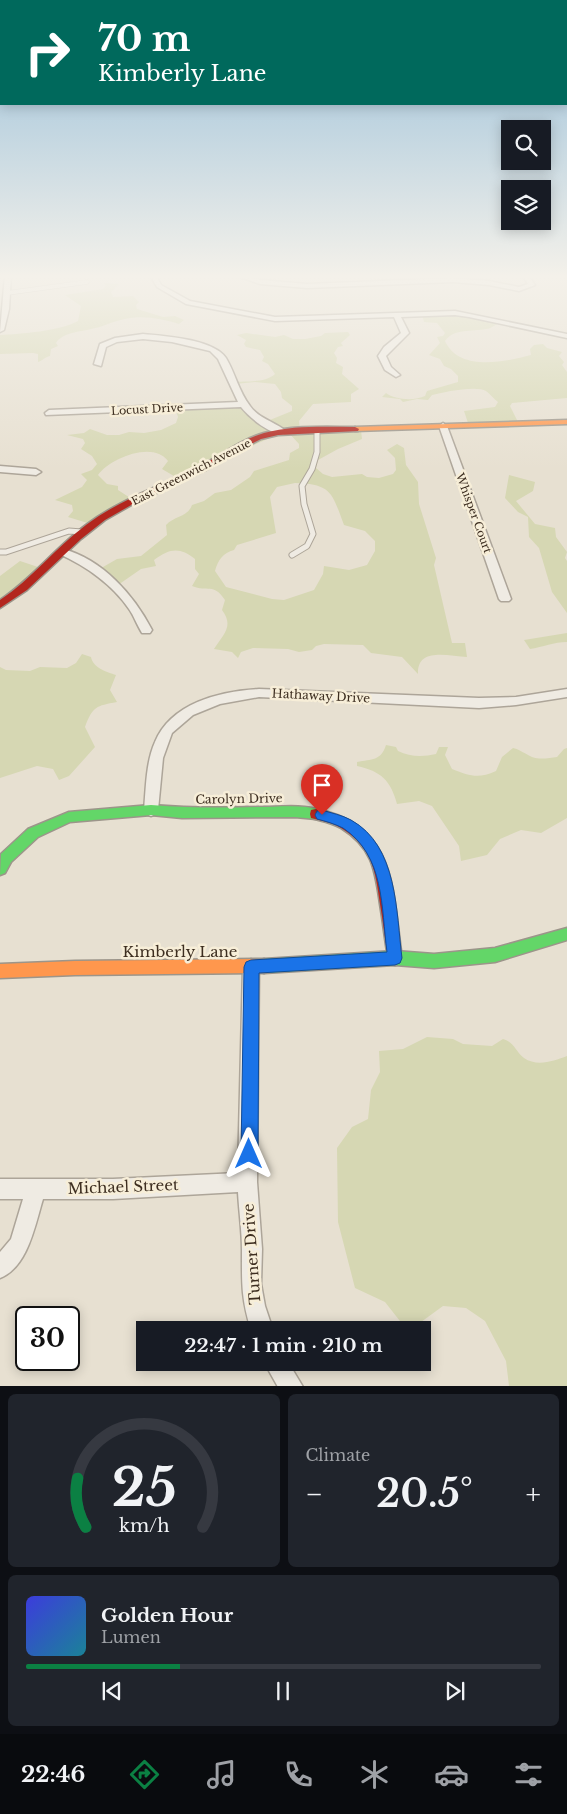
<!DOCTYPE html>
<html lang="en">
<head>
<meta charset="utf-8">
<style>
  :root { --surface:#171b24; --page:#20242c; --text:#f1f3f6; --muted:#9ea1a6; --line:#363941; --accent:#0b8043 }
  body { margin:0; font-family:"Libre Baskerville",serif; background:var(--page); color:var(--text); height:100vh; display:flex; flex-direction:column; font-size:19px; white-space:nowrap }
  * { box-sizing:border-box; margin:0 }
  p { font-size:16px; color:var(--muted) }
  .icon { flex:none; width:28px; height:28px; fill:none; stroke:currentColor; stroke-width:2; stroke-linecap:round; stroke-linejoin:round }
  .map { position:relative; height:1386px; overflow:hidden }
  .panel { display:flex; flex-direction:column; gap:8px; padding:8px; background:#0d0f14; flex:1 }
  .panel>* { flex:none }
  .banner { position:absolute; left:0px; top:0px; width:568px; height:105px; box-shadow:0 2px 12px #0003; background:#00695c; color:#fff; overflow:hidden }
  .buttons { position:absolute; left:501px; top:120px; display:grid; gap:10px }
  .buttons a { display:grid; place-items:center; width:50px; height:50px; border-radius:0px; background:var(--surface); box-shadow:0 2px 12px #0003; font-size:25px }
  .speed { position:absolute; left:15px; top:1306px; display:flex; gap:10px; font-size:25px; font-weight:700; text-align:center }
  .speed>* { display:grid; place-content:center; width:65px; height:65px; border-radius:50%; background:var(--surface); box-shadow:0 2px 12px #0003; line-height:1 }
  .speed .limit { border:2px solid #111; border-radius:8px; background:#fff; color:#111 }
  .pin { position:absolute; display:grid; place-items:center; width:42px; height:42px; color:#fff; margin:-51px -21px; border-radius:50% 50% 50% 0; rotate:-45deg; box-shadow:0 0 5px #0007 }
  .pin .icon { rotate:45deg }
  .me { position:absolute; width:55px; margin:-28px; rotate:0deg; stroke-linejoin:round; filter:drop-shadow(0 0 4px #0008) }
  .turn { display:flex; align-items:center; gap:18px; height:105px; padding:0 15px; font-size:22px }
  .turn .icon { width:65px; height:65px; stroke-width:2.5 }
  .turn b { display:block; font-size:35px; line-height:42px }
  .big { font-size:38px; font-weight:600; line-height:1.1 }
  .panel .card { flex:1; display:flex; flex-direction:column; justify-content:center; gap:8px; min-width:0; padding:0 18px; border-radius:8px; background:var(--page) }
  .panel .dial { align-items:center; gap:0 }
  .dial svg { height:130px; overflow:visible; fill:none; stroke:var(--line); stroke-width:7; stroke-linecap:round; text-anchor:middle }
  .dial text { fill:var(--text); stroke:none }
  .song { display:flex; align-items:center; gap:15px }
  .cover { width:60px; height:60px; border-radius:8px; background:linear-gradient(135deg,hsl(240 70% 55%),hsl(190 70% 35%)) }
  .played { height:5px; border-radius:2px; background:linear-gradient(90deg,var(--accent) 30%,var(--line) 30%) }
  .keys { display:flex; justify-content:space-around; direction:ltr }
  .heat { display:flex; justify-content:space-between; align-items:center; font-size:28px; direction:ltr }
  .panel .tiles { flex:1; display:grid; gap:8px; grid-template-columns:1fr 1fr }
  .card:last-child { grid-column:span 2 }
  .trip { position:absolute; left:136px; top:1321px; width:295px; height:50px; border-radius:0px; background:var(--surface); box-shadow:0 2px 12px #0003; font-weight:600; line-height:50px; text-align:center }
  .menu { display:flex; height:80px; justify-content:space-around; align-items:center; background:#090b0e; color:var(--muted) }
  .menu .icon { width:35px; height:35px }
  .menu .on { color:var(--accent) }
  .menu b { font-size:22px; color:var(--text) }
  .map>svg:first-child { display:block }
  .green { fill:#d6d7b3; fill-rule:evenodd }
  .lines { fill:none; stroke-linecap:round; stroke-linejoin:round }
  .lane-far1-casing { stroke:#ada599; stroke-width:5 }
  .lane-casing { stroke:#ada599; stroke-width:7 }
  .street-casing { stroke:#ada599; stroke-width:3 }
  .fast-casing { stroke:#9c958a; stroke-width:3 }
  .slow-casing { stroke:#9c958a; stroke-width:3 }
  .jam-casing { stroke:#9c958a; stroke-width:3 }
  .lane-far1 { stroke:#efebe3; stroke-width:4 }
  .lane { stroke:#efebe3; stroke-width:5 }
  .street { fill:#efebe3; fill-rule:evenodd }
  .fast { fill:#63d668; fill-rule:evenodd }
  .slow { fill:#ff974d; fill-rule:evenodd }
  .jam { fill:#b3261e; fill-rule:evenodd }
  .route { fill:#1a73e8; stroke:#114b97 }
  .labels { text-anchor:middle; stroke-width:5; stroke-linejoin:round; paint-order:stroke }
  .far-street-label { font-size:11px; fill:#3d2e20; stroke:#f7eed8 }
  .street-label { font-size:12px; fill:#3d2e20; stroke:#f7eed8 }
  .near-street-label { font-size:15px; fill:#3d2e20; stroke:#f7eed8 }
</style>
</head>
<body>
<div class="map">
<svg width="567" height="1387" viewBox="0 0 567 1387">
  <rect width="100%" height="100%" fill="#e7e0d1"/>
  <path class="green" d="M 104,283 L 119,284 L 111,292 L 113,297 L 133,296 L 139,302 L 136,305 L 137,309 L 163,317 L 175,316 L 184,320 L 179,324 C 162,319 143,315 125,319 C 113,321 103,327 91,329 C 80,332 63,332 56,343 L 58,346 L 51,349 L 50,356 C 45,357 42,361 38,362 L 38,354 L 33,353 L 0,354 L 0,335 C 21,334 60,331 78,321 L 81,306 L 65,295 L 103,289 L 106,286 Z
    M 449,313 L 501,322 C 496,324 491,329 486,329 C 472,332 454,328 445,341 C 459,372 505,362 531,355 L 530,349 L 534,345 L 543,344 L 547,348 L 562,352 L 559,356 L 564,362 L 562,365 L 567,372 L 567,398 L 512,403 L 510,406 L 519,424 L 468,423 L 464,411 L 495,407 L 498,402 C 494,399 490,394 486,391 C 477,385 443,392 432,395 L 428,400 L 417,399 L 403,402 L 400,399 L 382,397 L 386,393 C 395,400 415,401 425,396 L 427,391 L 458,382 L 458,376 L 451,369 L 444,366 L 440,359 L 429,355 L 440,343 L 437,337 L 443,336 L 445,333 L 437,323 L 424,322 L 422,314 Z
    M 348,332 L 350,335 L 341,343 L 343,346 L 338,347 L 334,353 L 337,358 L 336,363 L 343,367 L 342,374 L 359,389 L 351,394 L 351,402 L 313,404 L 299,421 L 300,431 L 361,430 L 362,439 L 338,449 L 318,460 L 316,468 L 323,474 L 332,477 L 362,474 L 367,477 L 379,478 L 393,474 L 396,470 L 395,458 L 387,450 L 397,444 L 404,448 L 406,465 L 418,482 L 419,504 L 436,558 L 434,565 L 452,643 L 465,643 L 467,657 C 448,656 417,647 418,674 L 402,657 L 371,653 L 363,645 L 324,644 L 316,646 L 312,650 L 299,652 L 288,649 L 253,648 L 241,652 L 238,658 L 232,652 L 214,649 C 224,634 234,626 222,610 L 225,600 C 213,582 208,593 192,586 L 199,574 L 195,569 L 195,559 C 180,547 170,548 154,560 L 156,566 L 141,569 L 118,585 L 96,571 L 117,559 L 141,556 L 167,535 L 166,525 C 174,516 188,517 192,505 L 204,501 L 215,493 L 231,490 L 250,477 L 254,471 L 289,460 L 290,453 L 299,448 L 299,444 L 288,432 L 283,432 L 179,479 L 162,469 L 168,461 C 153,440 109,459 98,475 L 107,484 L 118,486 L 118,490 L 135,501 L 94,525 L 68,517 L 73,511 L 72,505 L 55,500 L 82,487 L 87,480 L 81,474 L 92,470 L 97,464 L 92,456 L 81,449 L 85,443 L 83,439 L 67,435 L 84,433 L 90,429 L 107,435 L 119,435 L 129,432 L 144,433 L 161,430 L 176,423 L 178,417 L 175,408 L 241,405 L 265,422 L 292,411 L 292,406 L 282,398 L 281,392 L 275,384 L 255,382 L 235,384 L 235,382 C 247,381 265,383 275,374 L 268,364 L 262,361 L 264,357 L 260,350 L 246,347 L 244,344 L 246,340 L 237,335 L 246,333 L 275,337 L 284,335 L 293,339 L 305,339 L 321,336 L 325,333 ZM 295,483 C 332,484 332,493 344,525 L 365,531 L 375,541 L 375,551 L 367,565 L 349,570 L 324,566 L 323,574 L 314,590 L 284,600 L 272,599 L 226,587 L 215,571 C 218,560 223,553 234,550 L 237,545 L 276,533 L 270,497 L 277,487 Z
    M 509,475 L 535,482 L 533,491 L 516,501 L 535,524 L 555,528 L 556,537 L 567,552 L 565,558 L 567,561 L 567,613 L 552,592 L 539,548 L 529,537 L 528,517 L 518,512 L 505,498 Z
    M 20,561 L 41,568 L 0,606 L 0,576 Z
    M 567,633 L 567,642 C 554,642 543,647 530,649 L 524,640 Z
    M 82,654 L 91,657 C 93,668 107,672 116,675 L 110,690 L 117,702 C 96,706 93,706 85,727 L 95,747 L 69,776 L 59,780 L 53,769 L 37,766 L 0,778 L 0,667 L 6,670 L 30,671 L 40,667 L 67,668 L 76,663 Z
    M 386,745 L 396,747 L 398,751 C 410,757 423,757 436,754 L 439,747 L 448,747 L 445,755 L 452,769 C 470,776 478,779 496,771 L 502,757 L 513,748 C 521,750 525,754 532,757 C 540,760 549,758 557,757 L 564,749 L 567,748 L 567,818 L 541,833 L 521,830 L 500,839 L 487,855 L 461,861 L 459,846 L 432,806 L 419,801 L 397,804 C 391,781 381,771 357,766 L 357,762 C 372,759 381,761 386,745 Z
    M 427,1037 L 453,1039 L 463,1044 L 492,1046 L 503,1039 C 514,1042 515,1051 524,1058 C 537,1067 554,1061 567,1056 L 567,1386 L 509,1386 L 506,1361 L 485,1321 L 466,1308 L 443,1306 L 410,1330 L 407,1330 L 385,1302 L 355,1288 L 338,1222 L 337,1148 L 352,1127 L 368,1119 L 371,1090 L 380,1072 L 379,1051 L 403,1049 Z"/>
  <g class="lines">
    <g class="lane-far1-casing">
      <path id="lane-far1" d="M 7,293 L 87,282"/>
    </g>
    <g class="lane-casing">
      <path id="lane" d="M 0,552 L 6,552 L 69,531 L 82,532
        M 292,555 L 307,546 L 313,534 L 304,504 L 302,486 L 312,469 L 317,452 L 317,430"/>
    </g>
    <g class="street-casing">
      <path id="street" d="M 5,275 L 11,275 L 9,309 L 4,330 L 0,332 Z
        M 150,275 L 156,275 L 161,285 L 190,301 L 275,317 L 455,311 L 567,334 L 567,338 L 469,317 L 455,315 L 401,317 L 409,333 L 386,356 L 391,367 L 400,375 L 396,377 L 385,370 L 378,356 L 384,347 L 401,333 L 394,317 L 275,321 L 186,304 L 157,287 Z
        M 234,275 L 242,275 L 261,280 L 307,284 L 453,278 L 489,281 L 519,287 L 528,284 L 522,275 L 528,275 L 535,285 L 519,291 L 489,285 L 453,282 L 307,288 L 260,284 Z
        M 143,334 C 165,336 213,339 226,358 C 235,373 239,392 250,406 C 259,419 276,422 287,432 L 286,434 C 271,436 250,418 241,407 L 46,415 L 45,413 L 49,410 L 238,402 L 218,359 L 210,351 L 172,342 L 143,339 L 117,342 L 106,347 L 101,366 L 94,364 L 100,344 L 115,338 Z
        M 443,423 L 447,426 L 511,599 L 509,601 L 501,601 L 499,599 L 439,426 Z
        M 0,466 L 36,469 L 41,472 L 36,475 L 0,472 Z
        M 63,549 C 102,559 134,595 152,630 L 150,633 L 142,633 C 137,625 134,616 129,609 C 113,585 86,566 59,554 L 58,552 Z
        M 259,689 L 479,698 L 516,697 L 567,689 L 567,697 L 516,705 L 479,708 L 259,697 L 220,704 L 193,715 L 172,733 L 163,758 L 158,810 L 156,814 L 151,816 L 146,814 L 144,810 C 146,788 146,762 155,742 C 171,703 220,691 259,689 Z
        M 251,959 L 257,962 L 259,967 L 257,1182 L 262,1249 L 261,1284 L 265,1306 L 273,1330 L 251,1330 C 241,1297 242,1283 242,1250 C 242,1231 239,1211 238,1192 L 113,1199 L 43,1199 C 35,1225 28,1267 0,1278 L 0,1252 L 11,1239 L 23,1199 L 0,1199 L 0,1179 L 113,1179 L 238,1173 L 243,967 L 245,962 Z
        M 264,1362 L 288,1362 L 303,1387 L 278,1387 Z"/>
    </g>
    <g class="fast-casing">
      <path id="fast" d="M 151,805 C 187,808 223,808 259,807 C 279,807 302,804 321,810 L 322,814 L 321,818 L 316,819 L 295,817 L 182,818 L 151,815 L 70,822 L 38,837 L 11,862 L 5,873 L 0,875 L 1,854 L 28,829 L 69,812 Z
        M 567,928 L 567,940 L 495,962 L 434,968 L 395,965 L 264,973 L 259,971 L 257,966 L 259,961 L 264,959 L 395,951 L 434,954 L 495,948 Z"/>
    </g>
    <g class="slow-casing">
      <path id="slow" d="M 567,420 L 567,424 L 355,431 L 351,429 L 355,427 Z
        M 264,959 L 269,961 L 271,966 L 269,971 L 264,973 L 75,975 L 0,978 L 0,964 L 75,961 Z"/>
    </g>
    <g class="jam-casing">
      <path id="jam" d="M 355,427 L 359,429 L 358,431 L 278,435 L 261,439 L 245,447 L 206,470 L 133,504 L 105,520 L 81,539 L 27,590 L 0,608 L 0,600 C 32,579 55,548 86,525 C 120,499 162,486 200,466 C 222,455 240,440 264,433 C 294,425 325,427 355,427 Z
        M 316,809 C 398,825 392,892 402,958 L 400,963 L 395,965 L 390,963 L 388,958 C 385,940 383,922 380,904 C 375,870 373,848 341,828 C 331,822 322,821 311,818 L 310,814 L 311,810 Z"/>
    </g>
    <use href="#lane-far1" class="lane-far1"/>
    <use href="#lane" class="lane"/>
    <use href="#street" class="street"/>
    <use href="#fast" class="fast"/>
    <use href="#slow" class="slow"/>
    <use href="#jam" class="jam"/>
  </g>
  <linearGradient id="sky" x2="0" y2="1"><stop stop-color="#96bed9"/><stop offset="0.59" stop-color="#f4f1ea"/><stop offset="1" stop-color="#f4f1ea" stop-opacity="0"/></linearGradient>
  <rect width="567" height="469" fill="url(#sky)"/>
  <path class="route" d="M 322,810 C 331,813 342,815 351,820 C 398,846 396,912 402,958 L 400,963 L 395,965 L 259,973 L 258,1154 L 255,1160 L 249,1163 L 243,1160 L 241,1154 L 244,967 L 246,962 L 251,960 L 387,952 C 381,907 385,856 343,828 C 335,824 325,821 317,819 L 315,815 L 317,811 Z"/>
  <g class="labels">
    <g class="far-street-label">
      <text transform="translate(147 409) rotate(-3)" y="4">Locust Drive</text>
      <text transform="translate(191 472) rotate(-27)" y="4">East Greenwich Avenue</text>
      <text transform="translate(474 513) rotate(70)" y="4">Whisper Court</text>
    </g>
    <g class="street-label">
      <text transform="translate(321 696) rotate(3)" y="4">Hathaway Drive</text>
      <text transform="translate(239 799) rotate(-1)" y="4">Carolyn Drive</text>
    </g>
    <g class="near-street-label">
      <text x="180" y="957">Kimberly Lane</text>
      <text transform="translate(123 1187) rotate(-2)" y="5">Michael Street</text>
      <text transform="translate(252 1254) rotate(-94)" y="5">Turner Drive</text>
    </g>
  </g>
</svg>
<div class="buttons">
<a><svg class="icon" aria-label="search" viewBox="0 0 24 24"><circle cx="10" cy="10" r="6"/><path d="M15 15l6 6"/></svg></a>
<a><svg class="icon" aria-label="layers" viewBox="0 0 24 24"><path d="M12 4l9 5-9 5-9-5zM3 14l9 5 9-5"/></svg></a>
</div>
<div class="speed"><div class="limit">30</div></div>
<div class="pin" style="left:322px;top:815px;background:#d93025"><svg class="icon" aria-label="arrive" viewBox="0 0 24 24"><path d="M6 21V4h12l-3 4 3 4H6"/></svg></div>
<svg class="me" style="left:249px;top:1154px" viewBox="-20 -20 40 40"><path d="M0-17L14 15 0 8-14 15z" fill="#1a73e8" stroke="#fff" stroke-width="4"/></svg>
<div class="trip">22:47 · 1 min · 210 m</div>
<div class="banner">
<div class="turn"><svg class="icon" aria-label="right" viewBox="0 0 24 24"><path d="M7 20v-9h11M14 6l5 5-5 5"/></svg><div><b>70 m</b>Kimberly Lane</div></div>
</div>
</div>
<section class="panel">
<div class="tiles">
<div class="card dial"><svg viewBox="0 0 100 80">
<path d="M14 69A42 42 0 1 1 86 69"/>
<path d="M14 69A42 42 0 0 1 9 39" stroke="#0b8043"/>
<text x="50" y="56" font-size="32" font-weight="700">25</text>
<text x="50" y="72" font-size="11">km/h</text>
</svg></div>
<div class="card"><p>Climate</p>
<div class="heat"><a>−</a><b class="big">20.5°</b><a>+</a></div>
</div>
<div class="card">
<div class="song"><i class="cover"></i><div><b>Golden Hour</b><p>Lumen</p></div></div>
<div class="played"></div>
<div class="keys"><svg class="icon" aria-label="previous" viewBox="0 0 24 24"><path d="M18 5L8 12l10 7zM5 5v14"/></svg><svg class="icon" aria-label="pause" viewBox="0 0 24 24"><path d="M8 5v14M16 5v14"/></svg><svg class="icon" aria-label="next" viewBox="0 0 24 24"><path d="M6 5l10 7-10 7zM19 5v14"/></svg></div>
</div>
</div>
</section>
<nav class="menu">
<b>22:46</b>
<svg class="icon on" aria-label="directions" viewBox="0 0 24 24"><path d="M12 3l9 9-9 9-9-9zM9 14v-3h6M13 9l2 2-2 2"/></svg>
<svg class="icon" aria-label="music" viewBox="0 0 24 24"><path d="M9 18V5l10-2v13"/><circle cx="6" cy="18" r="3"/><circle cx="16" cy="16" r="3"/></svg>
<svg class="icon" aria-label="phone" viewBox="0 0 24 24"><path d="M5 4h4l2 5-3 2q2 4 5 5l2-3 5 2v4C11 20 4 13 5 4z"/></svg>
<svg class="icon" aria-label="climate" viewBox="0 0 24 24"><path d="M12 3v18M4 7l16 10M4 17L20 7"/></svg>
<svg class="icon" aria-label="car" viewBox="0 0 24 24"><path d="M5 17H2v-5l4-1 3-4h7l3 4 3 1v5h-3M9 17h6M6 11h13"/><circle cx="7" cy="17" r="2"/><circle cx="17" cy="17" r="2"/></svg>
<svg class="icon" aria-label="filters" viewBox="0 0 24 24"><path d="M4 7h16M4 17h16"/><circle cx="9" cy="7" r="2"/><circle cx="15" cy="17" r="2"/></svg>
</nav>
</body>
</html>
